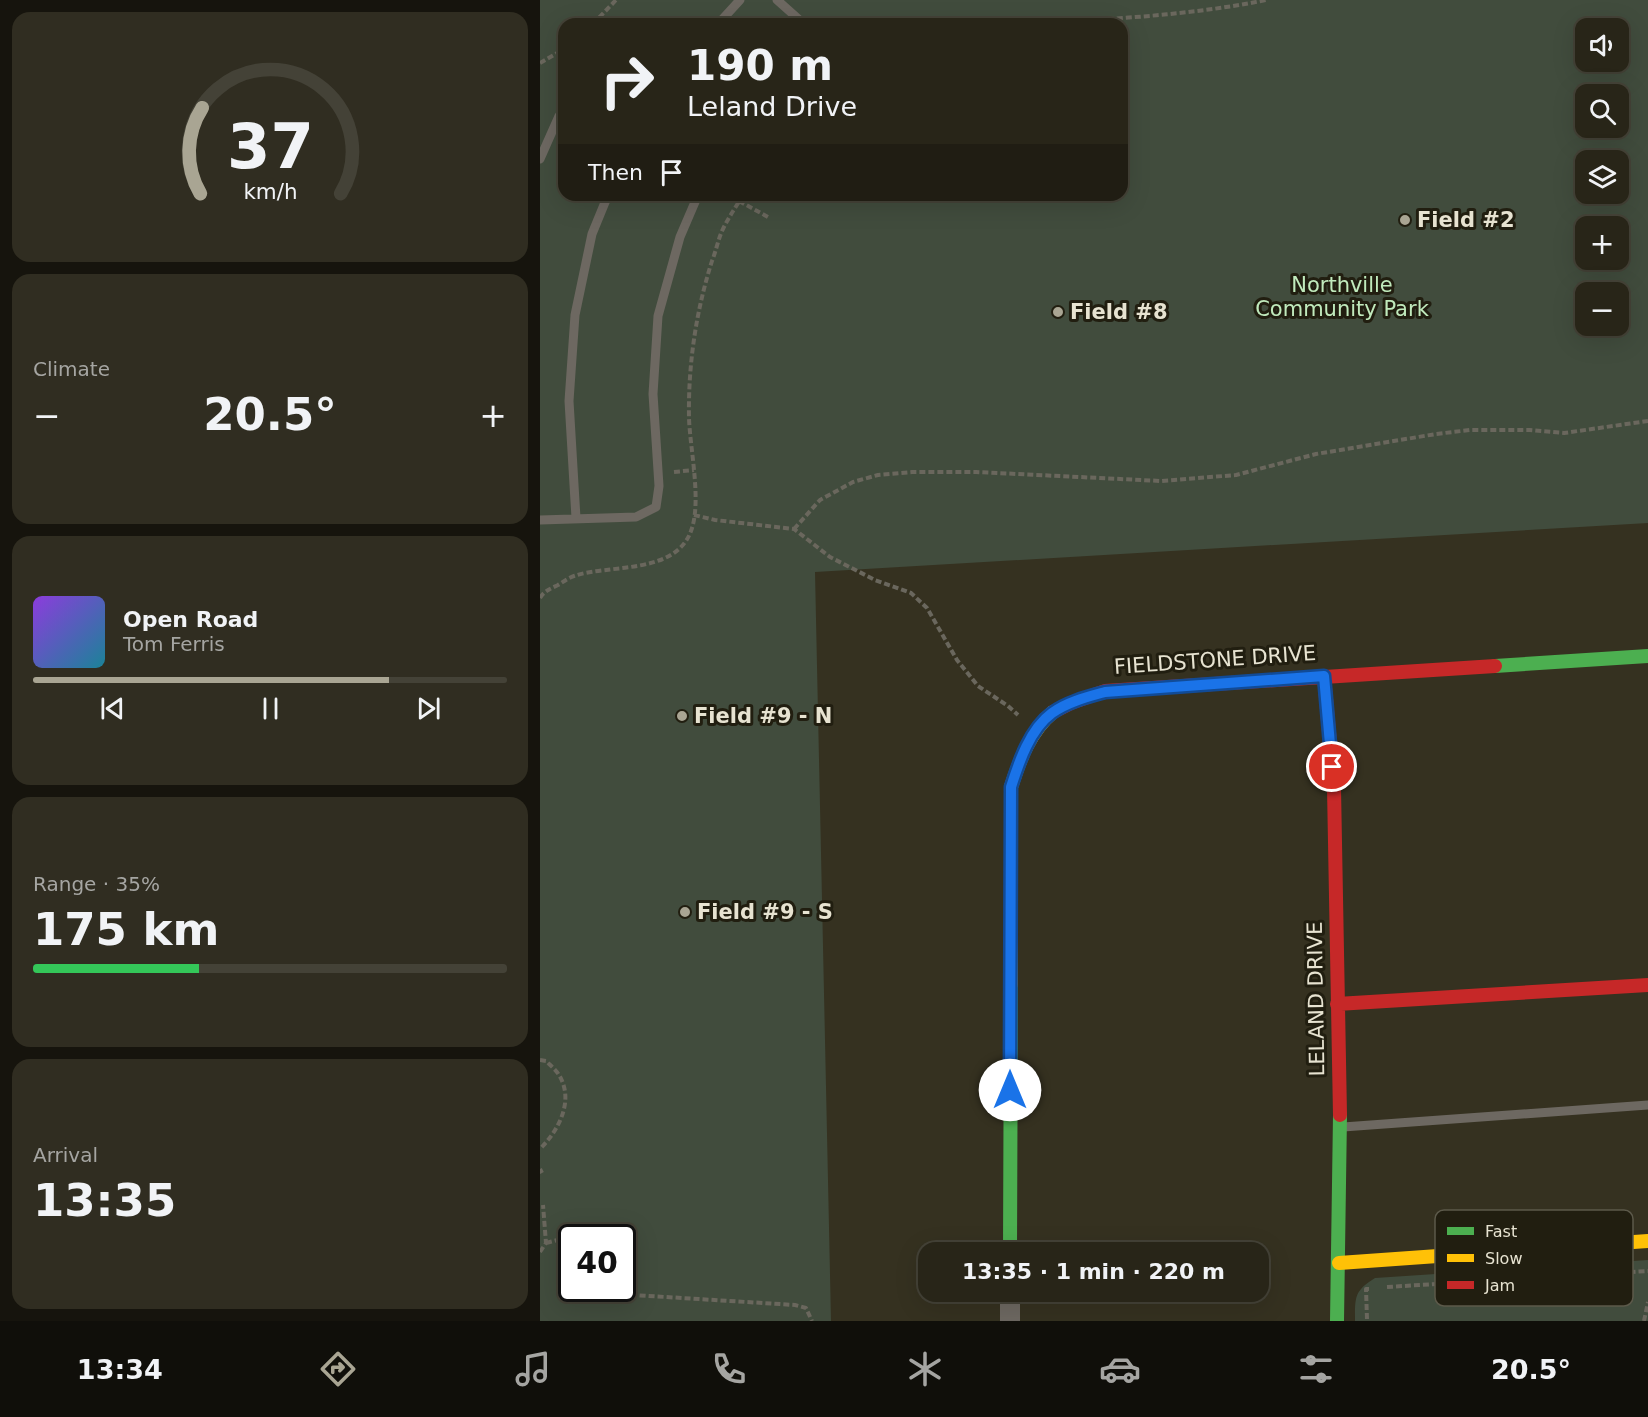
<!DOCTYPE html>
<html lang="en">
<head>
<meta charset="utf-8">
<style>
  :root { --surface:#282518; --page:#302d21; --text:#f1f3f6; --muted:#a5a5a2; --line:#444237; --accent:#a9a593 }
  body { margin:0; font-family:"DejaVu Sans",sans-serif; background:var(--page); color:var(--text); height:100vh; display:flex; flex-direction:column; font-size:22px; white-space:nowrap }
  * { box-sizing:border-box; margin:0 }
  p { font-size:20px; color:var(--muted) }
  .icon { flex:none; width:33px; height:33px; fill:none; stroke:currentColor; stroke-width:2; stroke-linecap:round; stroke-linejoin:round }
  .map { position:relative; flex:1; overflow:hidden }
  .side { display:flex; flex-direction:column; gap:12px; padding:12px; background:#16140d; width:540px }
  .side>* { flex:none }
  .hud { position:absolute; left:18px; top:18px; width:570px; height:183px; border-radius:18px; box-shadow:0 6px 24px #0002,0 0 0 2px var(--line); background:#282518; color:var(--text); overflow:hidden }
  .controls { position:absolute; left:1035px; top:18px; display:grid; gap:12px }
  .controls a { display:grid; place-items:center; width:54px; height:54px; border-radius:12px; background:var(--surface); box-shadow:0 6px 24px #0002,0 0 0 2px var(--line); font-size:30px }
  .speed { position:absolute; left:18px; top:1224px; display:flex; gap:12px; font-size:30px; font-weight:700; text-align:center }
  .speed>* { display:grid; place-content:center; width:78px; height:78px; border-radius:50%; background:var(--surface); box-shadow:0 6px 24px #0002,0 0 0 2px var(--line); line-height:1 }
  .speed .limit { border:3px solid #111; border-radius:9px; background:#fff; color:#111 }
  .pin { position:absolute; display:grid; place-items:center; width:51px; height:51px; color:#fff; margin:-26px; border:3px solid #fff; border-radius:50%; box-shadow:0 2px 6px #0007 }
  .me { position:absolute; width:66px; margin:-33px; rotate:0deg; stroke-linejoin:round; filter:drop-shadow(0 0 4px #0008) }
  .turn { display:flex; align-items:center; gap:21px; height:126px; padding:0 30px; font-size:27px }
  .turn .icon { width:78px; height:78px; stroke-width:2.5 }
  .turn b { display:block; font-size:42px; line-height:51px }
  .then { display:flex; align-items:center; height:57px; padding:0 30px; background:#0003; gap:12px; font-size:22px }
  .big { font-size:45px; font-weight:700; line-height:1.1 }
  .side .card { flex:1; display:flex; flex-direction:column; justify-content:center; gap:9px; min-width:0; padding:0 21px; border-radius:18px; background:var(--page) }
  .side .dial { align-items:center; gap:0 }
  .dial svg { height:156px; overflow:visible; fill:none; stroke:var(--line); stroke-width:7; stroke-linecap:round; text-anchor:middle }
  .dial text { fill:var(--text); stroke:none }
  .song { display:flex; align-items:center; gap:18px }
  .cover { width:72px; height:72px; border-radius:9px; background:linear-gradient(135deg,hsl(270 70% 55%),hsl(190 70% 35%)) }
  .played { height:6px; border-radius:3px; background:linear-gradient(90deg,var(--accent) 75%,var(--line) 75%) }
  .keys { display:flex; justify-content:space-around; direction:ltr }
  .heat { display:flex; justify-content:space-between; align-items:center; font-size:33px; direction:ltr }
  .charge { height:9px; border-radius:4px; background:linear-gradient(90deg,#34c759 35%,var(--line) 0) }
  .trip { position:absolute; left:378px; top:1242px; width:351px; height:60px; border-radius:18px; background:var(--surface); box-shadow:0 6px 24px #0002,0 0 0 2px var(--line); font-weight:700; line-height:60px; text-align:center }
  .tabs { display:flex; height:96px; justify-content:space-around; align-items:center; background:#100f0a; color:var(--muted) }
  .tabs .icon { width:42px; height:42px }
  .tabs .current { color:var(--accent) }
  .tabs b { font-size:27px; color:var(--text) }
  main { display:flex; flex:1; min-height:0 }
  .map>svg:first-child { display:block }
  .park { fill:#414c3d; fill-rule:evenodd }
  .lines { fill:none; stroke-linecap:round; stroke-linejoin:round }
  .path { stroke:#6a675d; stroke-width:4; stroke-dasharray:6 3; stroke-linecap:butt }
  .lane { stroke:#6d6861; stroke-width:9 }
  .street { stroke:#6d6861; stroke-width:20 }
  .fast { stroke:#4caf50; stroke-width:14 }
  .slow { stroke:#ffc107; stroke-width:14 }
  .jam { stroke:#c62828; stroke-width:14 }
  .route-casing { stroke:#114b97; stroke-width:15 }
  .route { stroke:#1a73e8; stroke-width:10 }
  .poi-dot { fill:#a9a593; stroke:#211e10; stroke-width:2 }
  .labels { text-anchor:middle; stroke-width:6; stroke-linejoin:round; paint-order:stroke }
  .poi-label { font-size:21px; font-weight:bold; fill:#e7e3d1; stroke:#211e10; text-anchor:start }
  .park-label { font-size:21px; fill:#c0eabc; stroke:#211e10 }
  .street-label { font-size:21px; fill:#e7e3d1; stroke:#211e10 }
  .key { fill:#211e10; stroke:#5c594a; stroke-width:1.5 }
  .key-label { font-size:16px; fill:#e7e3d1 }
</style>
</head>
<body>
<main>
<section class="side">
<div class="card dial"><svg viewBox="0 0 100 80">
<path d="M14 69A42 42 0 1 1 86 69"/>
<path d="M14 69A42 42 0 0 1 15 25" stroke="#a9a593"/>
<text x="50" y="56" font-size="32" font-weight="700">37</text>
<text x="50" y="72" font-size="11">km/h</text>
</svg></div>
<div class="card"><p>Climate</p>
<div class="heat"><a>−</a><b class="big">20.5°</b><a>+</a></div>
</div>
<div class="card">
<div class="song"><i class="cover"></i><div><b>Open Road</b><p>Tom Ferris</p></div></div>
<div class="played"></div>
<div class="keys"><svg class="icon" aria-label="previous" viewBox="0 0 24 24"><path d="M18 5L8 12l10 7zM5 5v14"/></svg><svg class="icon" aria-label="pause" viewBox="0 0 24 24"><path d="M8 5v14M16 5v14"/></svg><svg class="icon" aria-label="next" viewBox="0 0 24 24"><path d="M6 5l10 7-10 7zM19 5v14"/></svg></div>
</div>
<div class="card"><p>Range · 35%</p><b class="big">175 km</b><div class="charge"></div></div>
<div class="card"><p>Arrival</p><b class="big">13:35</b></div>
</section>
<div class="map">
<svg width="1108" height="1321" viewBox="0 0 1108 1321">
  <rect width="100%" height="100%" fill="#353120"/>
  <path class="park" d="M 0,0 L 1108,0 L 1108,523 L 275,572 L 291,1321 L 0,1321 ZM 24,24 L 582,24 L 582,195 L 24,195 ZM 1046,28 L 1078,28 L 1078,62 L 1046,62 ZM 1046,94 L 1078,94 L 1078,128 L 1046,128 ZM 1046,160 L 1078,160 L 1078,194 L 1046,194 ZM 1046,226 L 1078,226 L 1078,260 L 1046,260 ZM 1046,292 L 1078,292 L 1078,326 L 1046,326 ZM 32,1238 L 82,1238 L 82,1288 L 32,1288 Z
    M 1108,1260 L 1108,1321 L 815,1321 C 815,1297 814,1291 835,1278 Z"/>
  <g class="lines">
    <path class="path" d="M 53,24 L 76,0
      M 487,24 C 567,19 647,16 726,0
      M 0,63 L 24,49
      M 199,201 L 228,217
      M 134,472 L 154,470
      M 154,515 L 175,520 L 254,529 L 290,557 L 335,580 L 371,593 L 387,608 L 417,660 L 438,686 L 468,706 L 478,715
      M 254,529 L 280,500 L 313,482 L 338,475 L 372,472 L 436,472 L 621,481 L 696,475 L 776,454 L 896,434 L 930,430 L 990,430 L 1024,433 L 1108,421
      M 0,598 C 4,591 10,589 18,585 C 23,582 28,578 34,576 C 69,564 135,575 151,531 C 162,502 150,449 149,418 C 148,365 156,311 172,261 C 176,251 178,240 182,231 C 188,218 196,207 203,195
      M 0,1060 L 6,1061 C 10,1065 16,1070 19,1075 C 35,1101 18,1131 0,1149
      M 0,1169 L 2,1173
      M 6,1243 L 37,1235 L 37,1238
      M 0,1252 L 6,1243 L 3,1205
      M 847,1287 L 1108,1271
      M 67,1288 L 68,1292 L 77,1294 L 255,1305 L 266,1308 L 272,1321
      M 827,1319 L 826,1289 L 830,1289
      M 1104,1321 L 1108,1302"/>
    <path class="lane" d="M 237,0 L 264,24
      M 178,24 L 200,0
      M 0,159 L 19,116
      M 36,518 L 29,401 L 35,315 L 52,234 L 68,195
      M 0,520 L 96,517 L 116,507 L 119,486 L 113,394 L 118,316 L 140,237 L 158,195
      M 803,1127 L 1108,1105"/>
    <path class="street" d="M 470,1321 L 470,1292"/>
    <path class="fast" d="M 955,666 L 1108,656
      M 470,1252 L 471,984
      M 797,1321 L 800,1115"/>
    <path class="slow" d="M 471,984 L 471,787 C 480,759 490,731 513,712
      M 799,1263 L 1108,1241"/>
    <path class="jam" d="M 784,676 L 794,788 L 800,1115
      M 513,712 L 531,703 L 565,691 L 955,666
      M 797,1004 L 1108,985"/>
  </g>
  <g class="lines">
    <g class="route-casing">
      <path id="route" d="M 470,1090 L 471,787 C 479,762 490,729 512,713 C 527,702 547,697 565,692 L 784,676 L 792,767"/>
    </g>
    <use href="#route" class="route"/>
  </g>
  <g class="poi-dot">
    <circle cx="865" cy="220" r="6"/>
    <circle cx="518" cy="312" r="6"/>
    <circle cx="142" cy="716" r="6"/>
    <circle cx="145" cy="912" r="6"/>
  </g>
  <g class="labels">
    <g class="poi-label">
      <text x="877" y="227">Field #2</text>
      <text x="530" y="319">Field #8</text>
      <text x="154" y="723">Field #9 - N</text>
      <text x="157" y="919">Field #9 - S</text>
    </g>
    <g class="park-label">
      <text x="802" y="292">Northville<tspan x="802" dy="24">Community Park</tspan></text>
    </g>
    <g class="street-label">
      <text transform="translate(675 660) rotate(-4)" y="7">FIELDSTONE DRIVE</text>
      <text transform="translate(776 999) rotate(-91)" y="7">LELAND DRIVE</text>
    </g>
  </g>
  <rect x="895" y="1210" width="198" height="96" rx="9" class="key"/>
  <rect x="907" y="1227" width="27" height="8" fill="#4caf50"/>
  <rect x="907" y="1254" width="27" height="8" fill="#ffc107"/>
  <rect x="907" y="1281" width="27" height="8" fill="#c62828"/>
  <g class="key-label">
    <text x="945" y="1237">Fast</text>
    <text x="945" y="1264">Slow</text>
    <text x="945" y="1291">Jam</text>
  </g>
</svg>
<div class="controls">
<a><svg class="icon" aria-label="sound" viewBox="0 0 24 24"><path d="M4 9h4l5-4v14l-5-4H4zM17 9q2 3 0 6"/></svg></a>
<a><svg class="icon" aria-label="search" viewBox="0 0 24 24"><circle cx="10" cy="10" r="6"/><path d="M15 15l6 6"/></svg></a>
<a><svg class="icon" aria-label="layers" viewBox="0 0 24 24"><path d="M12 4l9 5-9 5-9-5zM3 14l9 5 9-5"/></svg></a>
<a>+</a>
<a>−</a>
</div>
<div class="speed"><div class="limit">40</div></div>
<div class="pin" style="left:792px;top:767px;background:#d93025"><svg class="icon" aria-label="arrive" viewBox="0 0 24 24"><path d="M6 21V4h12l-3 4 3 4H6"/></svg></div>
<svg class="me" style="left:470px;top:1090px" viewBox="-20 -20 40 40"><circle r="19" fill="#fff"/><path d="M0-13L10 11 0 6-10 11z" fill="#1a73e8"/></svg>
<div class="trip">13:35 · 1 min · 220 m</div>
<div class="hud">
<div class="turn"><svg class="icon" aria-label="right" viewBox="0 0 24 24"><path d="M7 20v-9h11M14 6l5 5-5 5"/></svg><div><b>190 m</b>Leland Drive</div></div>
<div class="then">Then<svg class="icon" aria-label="arrive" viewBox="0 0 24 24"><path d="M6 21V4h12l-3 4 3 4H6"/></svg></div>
</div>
</div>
</main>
<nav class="tabs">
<b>13:34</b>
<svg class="icon current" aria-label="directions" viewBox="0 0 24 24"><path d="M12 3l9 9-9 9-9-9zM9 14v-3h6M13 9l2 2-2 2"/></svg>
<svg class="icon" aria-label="music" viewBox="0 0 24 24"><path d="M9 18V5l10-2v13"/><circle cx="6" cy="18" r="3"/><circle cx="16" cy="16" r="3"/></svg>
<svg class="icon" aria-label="phone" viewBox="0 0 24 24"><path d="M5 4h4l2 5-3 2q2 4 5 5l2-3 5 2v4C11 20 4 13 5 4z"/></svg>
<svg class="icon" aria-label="climate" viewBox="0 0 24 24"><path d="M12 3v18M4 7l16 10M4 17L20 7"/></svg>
<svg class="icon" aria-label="car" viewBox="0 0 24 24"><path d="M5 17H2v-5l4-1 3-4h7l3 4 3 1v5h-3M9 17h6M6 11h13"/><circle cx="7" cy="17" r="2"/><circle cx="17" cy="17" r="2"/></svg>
<svg class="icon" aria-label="filters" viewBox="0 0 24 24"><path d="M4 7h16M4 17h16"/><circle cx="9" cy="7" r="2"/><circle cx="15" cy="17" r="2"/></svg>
<b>20.5°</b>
</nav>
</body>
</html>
